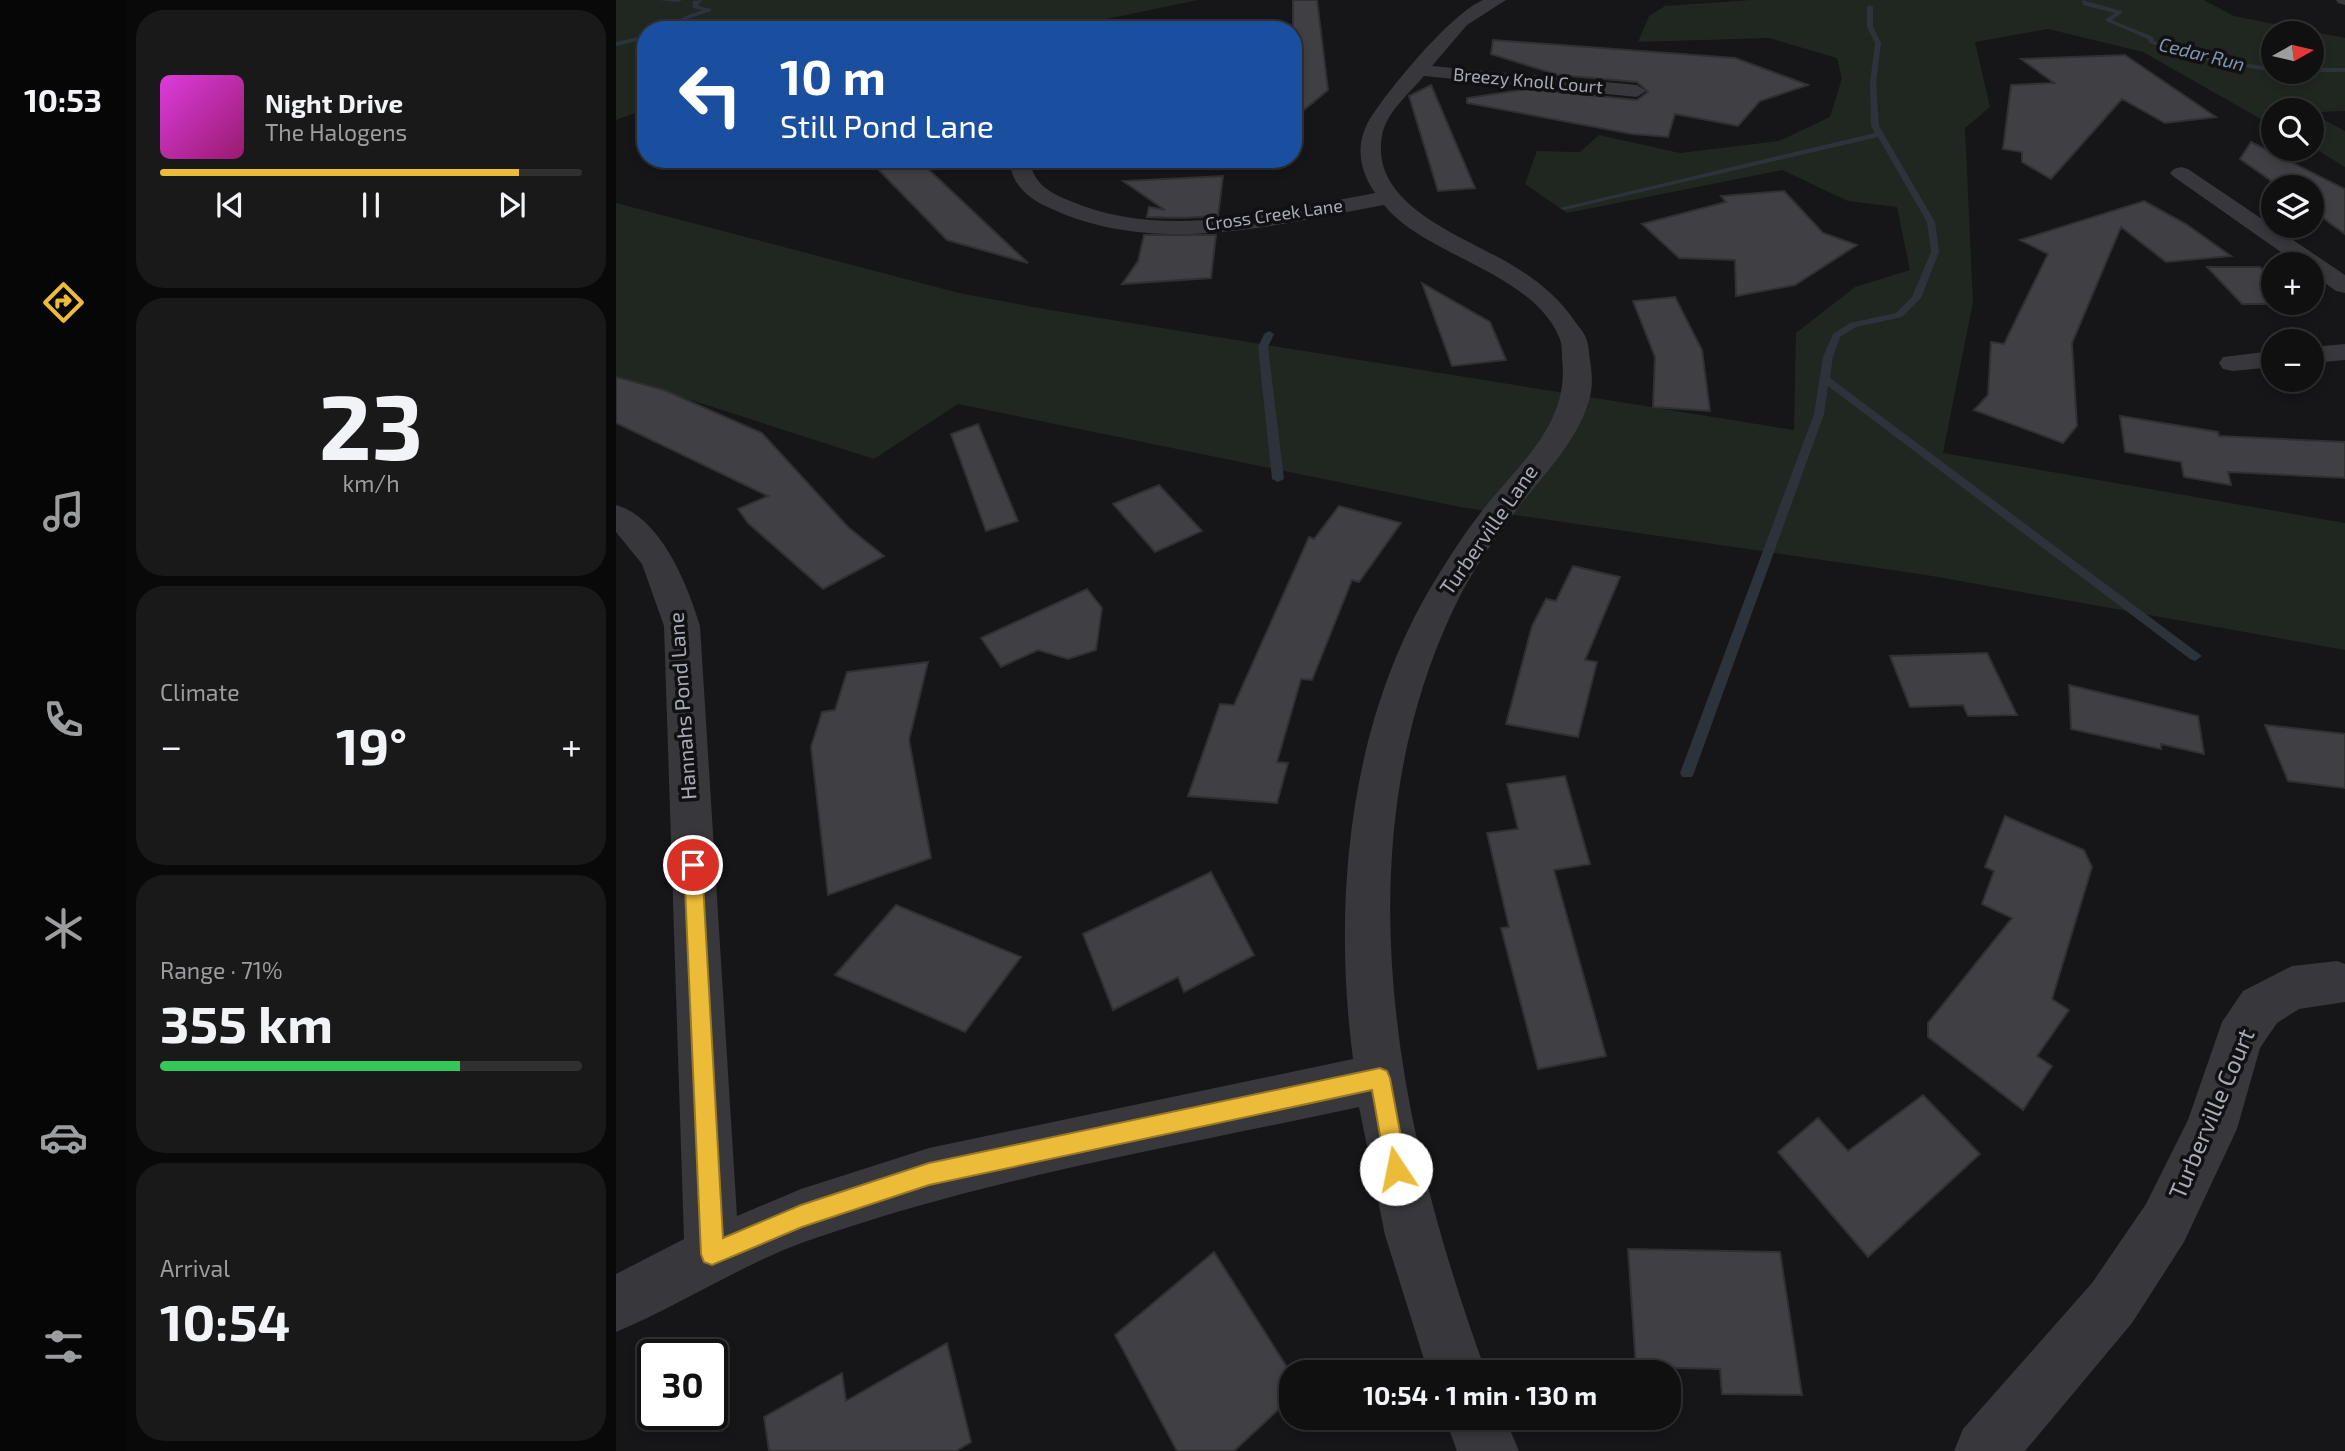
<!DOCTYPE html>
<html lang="en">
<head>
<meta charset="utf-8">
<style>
  :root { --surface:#101011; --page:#19191a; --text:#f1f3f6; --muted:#9c9d9f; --line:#303031; --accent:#ecbb38 }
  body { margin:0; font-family:"Exo 2",sans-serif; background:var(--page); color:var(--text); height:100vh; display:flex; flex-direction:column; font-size:26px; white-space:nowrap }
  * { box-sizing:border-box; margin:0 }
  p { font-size:23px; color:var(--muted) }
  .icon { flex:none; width:38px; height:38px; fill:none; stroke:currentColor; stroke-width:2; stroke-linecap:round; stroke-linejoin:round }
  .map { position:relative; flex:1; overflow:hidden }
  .drawer { display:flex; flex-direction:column; gap:10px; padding:10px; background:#090909; width:490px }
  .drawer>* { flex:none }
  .top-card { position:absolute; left:21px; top:21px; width:665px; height:147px; border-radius:28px; box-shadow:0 4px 10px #0003,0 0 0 2px var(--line); background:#1a4fa0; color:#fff; overflow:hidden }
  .needle { width:46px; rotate:82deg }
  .fabs { position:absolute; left:1645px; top:21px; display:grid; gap:14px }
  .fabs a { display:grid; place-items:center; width:63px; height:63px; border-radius:50%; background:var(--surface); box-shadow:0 4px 10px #0003,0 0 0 2px var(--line); font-size:35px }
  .speed { position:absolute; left:21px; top:1339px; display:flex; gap:14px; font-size:35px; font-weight:700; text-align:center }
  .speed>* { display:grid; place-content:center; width:91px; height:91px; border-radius:50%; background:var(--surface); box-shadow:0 4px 10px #0003,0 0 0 2px var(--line); line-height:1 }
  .speed .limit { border:4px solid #111; border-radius:10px; background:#fff; color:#111 }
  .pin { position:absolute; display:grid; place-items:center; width:60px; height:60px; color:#fff; margin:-30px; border:4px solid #fff; border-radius:50%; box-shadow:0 2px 7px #0007 }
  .me { position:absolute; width:77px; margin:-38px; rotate:349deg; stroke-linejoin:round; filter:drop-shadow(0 0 5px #0008) }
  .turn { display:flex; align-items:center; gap:24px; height:147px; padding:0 28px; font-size:32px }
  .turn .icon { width:91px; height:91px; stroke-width:2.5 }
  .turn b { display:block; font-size:49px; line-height:60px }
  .big { font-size:52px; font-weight:700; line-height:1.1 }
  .drawer .card { flex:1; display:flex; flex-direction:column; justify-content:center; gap:10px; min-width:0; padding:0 24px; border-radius:28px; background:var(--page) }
  .drawer .dial { align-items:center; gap:0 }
  .dial b { font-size:91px; line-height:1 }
  .song { display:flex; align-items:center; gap:21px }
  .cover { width:84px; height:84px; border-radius:10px; background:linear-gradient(135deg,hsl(300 70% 55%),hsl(320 70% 35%)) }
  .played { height:7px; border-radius:4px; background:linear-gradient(90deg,var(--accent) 85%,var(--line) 85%) }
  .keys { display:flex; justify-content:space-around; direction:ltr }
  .heat { display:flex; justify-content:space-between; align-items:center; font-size:38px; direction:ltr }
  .charge { height:10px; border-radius:5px; background:linear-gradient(90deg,#34c759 71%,var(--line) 0) }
  .trip { position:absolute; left:663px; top:1360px; width:402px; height:70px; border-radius:28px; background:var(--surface); box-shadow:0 4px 10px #0003,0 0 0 2px var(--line); font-weight:700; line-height:70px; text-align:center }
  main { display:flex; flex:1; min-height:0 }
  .tab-bar { display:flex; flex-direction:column; width:126px; justify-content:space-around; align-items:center; background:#060607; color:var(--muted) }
  .tab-bar .icon { width:49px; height:49px }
  .tab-bar .current { color:var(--accent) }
  .tab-bar b { font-size:32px; color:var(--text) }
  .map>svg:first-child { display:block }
  .green { fill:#202721; fill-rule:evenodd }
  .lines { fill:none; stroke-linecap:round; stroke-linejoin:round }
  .stream { fill:#2c333b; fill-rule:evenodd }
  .building { fill:#404044; stroke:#303033; stroke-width:2 }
  .minor { fill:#37373c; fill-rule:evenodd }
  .route { fill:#ecbb38; stroke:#997a24; stroke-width:2 }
  .labels { text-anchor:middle; stroke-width:7; stroke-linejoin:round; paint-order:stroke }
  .far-street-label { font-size:18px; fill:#a8abb7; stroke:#111012 }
  .far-water-label { font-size:19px; font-style:italic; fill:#8097b1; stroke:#111012 }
  .street-label { font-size:21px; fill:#a8abb7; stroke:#111012 }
  .near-street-label { font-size:24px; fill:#a8abb7; stroke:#111012 }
</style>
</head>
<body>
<main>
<nav class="tab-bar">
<b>10:53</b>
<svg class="icon current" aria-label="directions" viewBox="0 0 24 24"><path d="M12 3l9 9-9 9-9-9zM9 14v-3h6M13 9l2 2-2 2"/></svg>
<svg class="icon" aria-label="music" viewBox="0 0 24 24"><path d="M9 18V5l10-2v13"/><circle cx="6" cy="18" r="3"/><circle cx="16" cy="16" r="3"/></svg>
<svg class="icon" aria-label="phone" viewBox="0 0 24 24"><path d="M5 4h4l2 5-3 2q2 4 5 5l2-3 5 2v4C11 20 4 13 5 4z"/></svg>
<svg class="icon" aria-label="climate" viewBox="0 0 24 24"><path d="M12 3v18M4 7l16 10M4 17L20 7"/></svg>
<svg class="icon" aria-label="car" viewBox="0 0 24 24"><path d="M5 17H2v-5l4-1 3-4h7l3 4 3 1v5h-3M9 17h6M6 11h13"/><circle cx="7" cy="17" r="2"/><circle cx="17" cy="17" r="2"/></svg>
<svg class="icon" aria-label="filters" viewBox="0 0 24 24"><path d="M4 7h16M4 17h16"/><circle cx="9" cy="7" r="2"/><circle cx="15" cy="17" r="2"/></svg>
</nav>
<section class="drawer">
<div class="card">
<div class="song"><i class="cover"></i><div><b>Night Drive</b><p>The Halogens</p></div></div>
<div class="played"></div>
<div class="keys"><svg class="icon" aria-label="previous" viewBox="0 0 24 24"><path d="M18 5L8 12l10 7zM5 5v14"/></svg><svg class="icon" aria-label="pause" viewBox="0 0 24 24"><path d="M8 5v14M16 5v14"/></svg><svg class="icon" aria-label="next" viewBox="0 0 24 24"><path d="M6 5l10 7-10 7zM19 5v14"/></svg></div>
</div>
<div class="card dial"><b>23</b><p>km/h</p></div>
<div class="card"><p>Climate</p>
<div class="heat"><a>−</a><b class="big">19°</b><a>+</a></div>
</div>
<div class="card"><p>Range · 71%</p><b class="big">355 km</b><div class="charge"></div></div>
<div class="card"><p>Arrival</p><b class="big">10:54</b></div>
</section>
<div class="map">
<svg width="1729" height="1451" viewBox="0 0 1729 1451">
  <rect width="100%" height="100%" fill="#161517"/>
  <path class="green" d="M 0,0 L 582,0 L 438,30 L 30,30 L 30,109 L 0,120 Z
    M 1135,0 L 1588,0 L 1618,16 L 1729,38 L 1729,111 L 1704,112 L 1701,116 L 1729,131 L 1729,167 L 1696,147 L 1696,110 L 1657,110 L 1657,126 L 1527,52 L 1432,29 L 1359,42 L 1374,107 L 1349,128 L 1357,302 L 1327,453 L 1729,523 L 1729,650 L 1310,575 L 844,507 L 342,404 L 258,459 L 0,376 L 0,203 L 343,293 L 434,310 L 1178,430 L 1180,333 L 1239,287 L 1294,270 L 1281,207 L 1232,201 L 1166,170 L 951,213 L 909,184 L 921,151 L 964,152 L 983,135 L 1064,153 L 1163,141 L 1214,117 L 1226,78 L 1221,58 L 1153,38 L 1022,42 L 1033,16 L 1049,6 ZM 1657,33 L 1696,33 L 1696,72 L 1657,72 Z"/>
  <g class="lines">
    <path class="stream" d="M 42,0 L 66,0 L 63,2 Z
      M 86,0 L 82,6 L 95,9 L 95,11 L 72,19 L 81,24 L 72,30 L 64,30 L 73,24 L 65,20 L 65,18 L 86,10 L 77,8 L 77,1 Z
      M 1466,0 L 1506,11 L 1506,13 L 1496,20 L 1537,37 L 1538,41 L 1593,57 L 1657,68 L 1658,72 L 1592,61 L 1533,43 L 1532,39 L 1490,21 L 1490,19 L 1499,13 L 1467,5 Z
      M 1254,5 L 1257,7 L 1257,27 L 1265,43 L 1260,83 L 1263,126 L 1319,222 L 1323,252 L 1305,298 L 1286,317 L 1240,327 L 1224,337 L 1217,357 L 1214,378 L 1586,656 L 1579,661 L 1574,659 L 1212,386 L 1208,414 L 1078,773 L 1076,777 L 1066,777 L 1064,773 L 1198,414 L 1207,357 L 1217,334 L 1234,323 L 1280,313 L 1296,297 L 1315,252 L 1311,222 L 1262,137 L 948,210 L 944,208 L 1259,133 L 1255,126 L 1254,83 L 1259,43 L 1251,27 L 1251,7 Z
      M 30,35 L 30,39 L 0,46 L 0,42 Z
      M 1696,68 L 1729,68 L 1729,72 L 1696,72 Z
      M 653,331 L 658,334 L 652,347 L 668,479 L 662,482 L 656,479 L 642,347 L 648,334 Z"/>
  </g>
  <path class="building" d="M 677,0 L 701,0 L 712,90 L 677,119 Z
    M 877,40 L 1119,58 L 1192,85 L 1144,101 L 1122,126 L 1059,114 L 1052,137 L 1016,134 L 851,103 L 851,98 L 911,89 L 1021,100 L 1032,92 L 1021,82 L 942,75 L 875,54 Z
    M 1509,55 L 1600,117 L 1549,123 L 1506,99 L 1435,179 L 1406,162 L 1406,152 L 1387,149 L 1395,85 L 1438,83 L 1405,59 Z
    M 815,85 L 859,188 L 822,191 L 793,96 Z
    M 1635,142 L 1729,189 L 1729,234 L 1696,210 L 1696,187 L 1664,187 L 1624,159 Z
    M 252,159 L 311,168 L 412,263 L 331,240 Z
    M 607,176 L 602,216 L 565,218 L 531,217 L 533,207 L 549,210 L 507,181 Z
    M 1168,191 L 1207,233 L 1241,245 L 1179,285 L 1120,296 L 1119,260 L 1063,258 L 1026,224 L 1110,202 L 1105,196 Z
    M 1528,201 L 1570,224 L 1615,256 L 1550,262 L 1505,227 L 1456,343 L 1461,426 L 1447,443 L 1358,410 L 1372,395 L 1375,342 L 1388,344 L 1432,254 L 1404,240 Z
    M 528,235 L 600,235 L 595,278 L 506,284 L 522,261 Z
    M 1591,267 L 1644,267 L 1657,280 L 1657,304 L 1626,304 Z
    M 806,283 L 874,322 L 890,360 L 836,366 Z
    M 1059,297 L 1086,350 L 1094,411 L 1037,407 L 1039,357 L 1017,301 Z
    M 0,377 L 48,390 L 146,433 L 232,527 L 268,556 L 207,589 L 132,523 L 122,509 L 152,496 L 0,423 Z
    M 1504,416 L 1602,432 L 1603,436 L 1729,442 L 1729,478 L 1612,472 L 1615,485 L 1568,477 L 1565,462 L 1509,452 Z
    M 362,424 L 402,521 L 370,531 L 335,434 Z
    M 543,485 L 586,531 L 539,552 L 497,504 Z
    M 723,506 L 785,523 L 743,582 L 736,580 L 696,680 L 685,679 L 661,762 L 672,763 L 661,803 L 572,796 L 604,704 L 618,705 L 693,537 L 698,539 Z
    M 957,566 L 1004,577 L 969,660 L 981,662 L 962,737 L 890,724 L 916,626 L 930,599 L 940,601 Z
    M 471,589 L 486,608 L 480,650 L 452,659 L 422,650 L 385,667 L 365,638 Z
    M 1371,653 L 1401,715 L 1352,716 L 1347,705 L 1294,707 L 1274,656 Z
    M 312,662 L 293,740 L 315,858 L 212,895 L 195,747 L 206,712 L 219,710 L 231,672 Z
    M 1453,685 L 1582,716 L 1588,754 L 1545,744 L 1545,749 L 1455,729 Z
    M 1649,725 L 1729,734 L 1729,788 L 1672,781 Z
    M 949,776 L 974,864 L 938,870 L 990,1056 L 922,1069 L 885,928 L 893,927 L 871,833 L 902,829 L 891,784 Z
    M 1389,816 L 1468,850 L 1476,867 L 1436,999 L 1453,1010 L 1421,1056 L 1436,1066 L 1407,1110 L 1312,1037 L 1312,1023 L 1396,918 L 1366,904 L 1378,871 L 1369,867 Z
    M 595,872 L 638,955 L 568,992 L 562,977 L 497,1010 L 467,934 Z
    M 280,905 L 405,957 L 349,1032 L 219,975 Z
    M 1307,1095 L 1364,1154 L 1252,1257 L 1162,1152 L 1202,1118 L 1232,1151 Z
    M 1012,1249 L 1164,1252 L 1186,1395 L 1106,1394 L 1104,1369 L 1020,1367 Z
    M 598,1252 L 676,1375 L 676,1397 L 618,1451 L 561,1451 L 499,1335 Z
    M 331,1343 L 355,1442 L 340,1451 L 153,1451 L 148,1417 L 226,1373 L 230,1401 Z"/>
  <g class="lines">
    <path class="minor" d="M 867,0 L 890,0 L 851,25 L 816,66 L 1021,85 L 1030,91 L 1021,97 L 808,76 C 794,93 770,112 766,136 C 753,209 856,238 904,270 C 926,284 943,299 958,320 C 962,326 968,332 970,338 C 973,345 973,354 974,360 C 976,374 977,384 974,397 C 963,440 928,474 902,508 C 878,539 855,572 838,608 C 723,850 782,1132 870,1372 L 812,1372 L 769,1235 L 743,1107 C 559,1147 370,1178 191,1241 C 124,1265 65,1305 0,1332 L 0,1274 L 68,1239 L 48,626 L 26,564 L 0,532 L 0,505 C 45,517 72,586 84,626 L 121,1216 L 185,1189 L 313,1148 L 737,1059 C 716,899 733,722 818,582 C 834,556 850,531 869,507 C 906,461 954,422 946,358 C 946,351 946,343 943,337 C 916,272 807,255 768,205 C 660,225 540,257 436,209 C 414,200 394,185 394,159 L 414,159 C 416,182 432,192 452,200 C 546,242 662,211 759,193 C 744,171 739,147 752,122 C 771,91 835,13 867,0 Z
      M 1720,0 L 1729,0 L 1729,5 L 1722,3 Z
      M 1565,167 L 1572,169 L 1729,275 L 1729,293 L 1720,291 L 1696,274 L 1696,264 L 1682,264 L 1558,177 L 1554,173 L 1558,169 Z
      M 1729,344 L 1729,360 L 1696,363 L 1696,347 Z
      M 1657,351 L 1657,367 L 1617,371 L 1607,369 L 1603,363 L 1607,357 Z
      M 1721,961 L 1729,964 L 1729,1002 L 1683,1009 L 1661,1023 L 1644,1048 L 1621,1129 L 1568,1242 L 1516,1323 L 1409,1451 L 1338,1451 L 1347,1429 L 1476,1283 L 1530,1204 L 1572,1120 L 1606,1022 L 1627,991 L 1676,966 Z
      M 829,1418 L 889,1418 L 903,1451 L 841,1451 Z"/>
  </g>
  <path class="route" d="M 77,857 L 86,865 L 107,1238 L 185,1205 L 313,1163 L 764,1068 L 771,1071 L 774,1078 L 791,1169 L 788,1176 L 780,1180 L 773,1176 L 770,1169 L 756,1090 L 313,1185 L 186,1227 L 96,1265 L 88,1262 L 85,1254 L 68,865 Z"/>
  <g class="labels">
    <g class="far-street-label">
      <text transform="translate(912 81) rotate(5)" y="6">Breezy Knoll Court</text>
      <text transform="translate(658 215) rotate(-8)" y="6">Cross Creek Lane</text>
    </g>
    <g class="far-water-label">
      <text transform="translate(1586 54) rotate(14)" y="7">Cedar Run</text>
    </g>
    <g class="street-label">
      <text transform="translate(873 530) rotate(-55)" y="7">Turberville Lane</text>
      <text transform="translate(67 706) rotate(-94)" y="7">Hannahs Pond Lane</text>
    </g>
    <g class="near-street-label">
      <text transform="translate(1596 1114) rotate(-67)" y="8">Turberville Court</text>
    </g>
  </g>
</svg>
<div class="fabs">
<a><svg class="needle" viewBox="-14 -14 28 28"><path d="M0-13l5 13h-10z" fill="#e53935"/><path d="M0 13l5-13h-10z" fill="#9c9d9f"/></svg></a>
<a><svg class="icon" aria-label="search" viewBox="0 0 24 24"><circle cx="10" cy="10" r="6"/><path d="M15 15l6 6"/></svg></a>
<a><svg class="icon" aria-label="layers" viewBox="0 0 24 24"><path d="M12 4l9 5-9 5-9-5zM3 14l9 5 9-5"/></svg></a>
<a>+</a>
<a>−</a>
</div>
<div class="speed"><div class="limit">30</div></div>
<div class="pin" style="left:77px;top:865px;background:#d93025"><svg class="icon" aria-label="arrive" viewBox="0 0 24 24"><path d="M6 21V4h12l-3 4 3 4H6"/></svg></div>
<svg class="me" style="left:780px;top:1169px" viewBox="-20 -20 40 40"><circle r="19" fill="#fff"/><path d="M0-13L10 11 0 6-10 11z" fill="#ecbb38"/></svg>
<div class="trip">10:54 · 1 min · 130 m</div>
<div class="top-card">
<div class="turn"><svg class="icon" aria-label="left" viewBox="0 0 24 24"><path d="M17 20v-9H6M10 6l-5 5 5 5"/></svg><div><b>10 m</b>Still Pond Lane</div></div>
</div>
</div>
</main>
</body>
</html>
